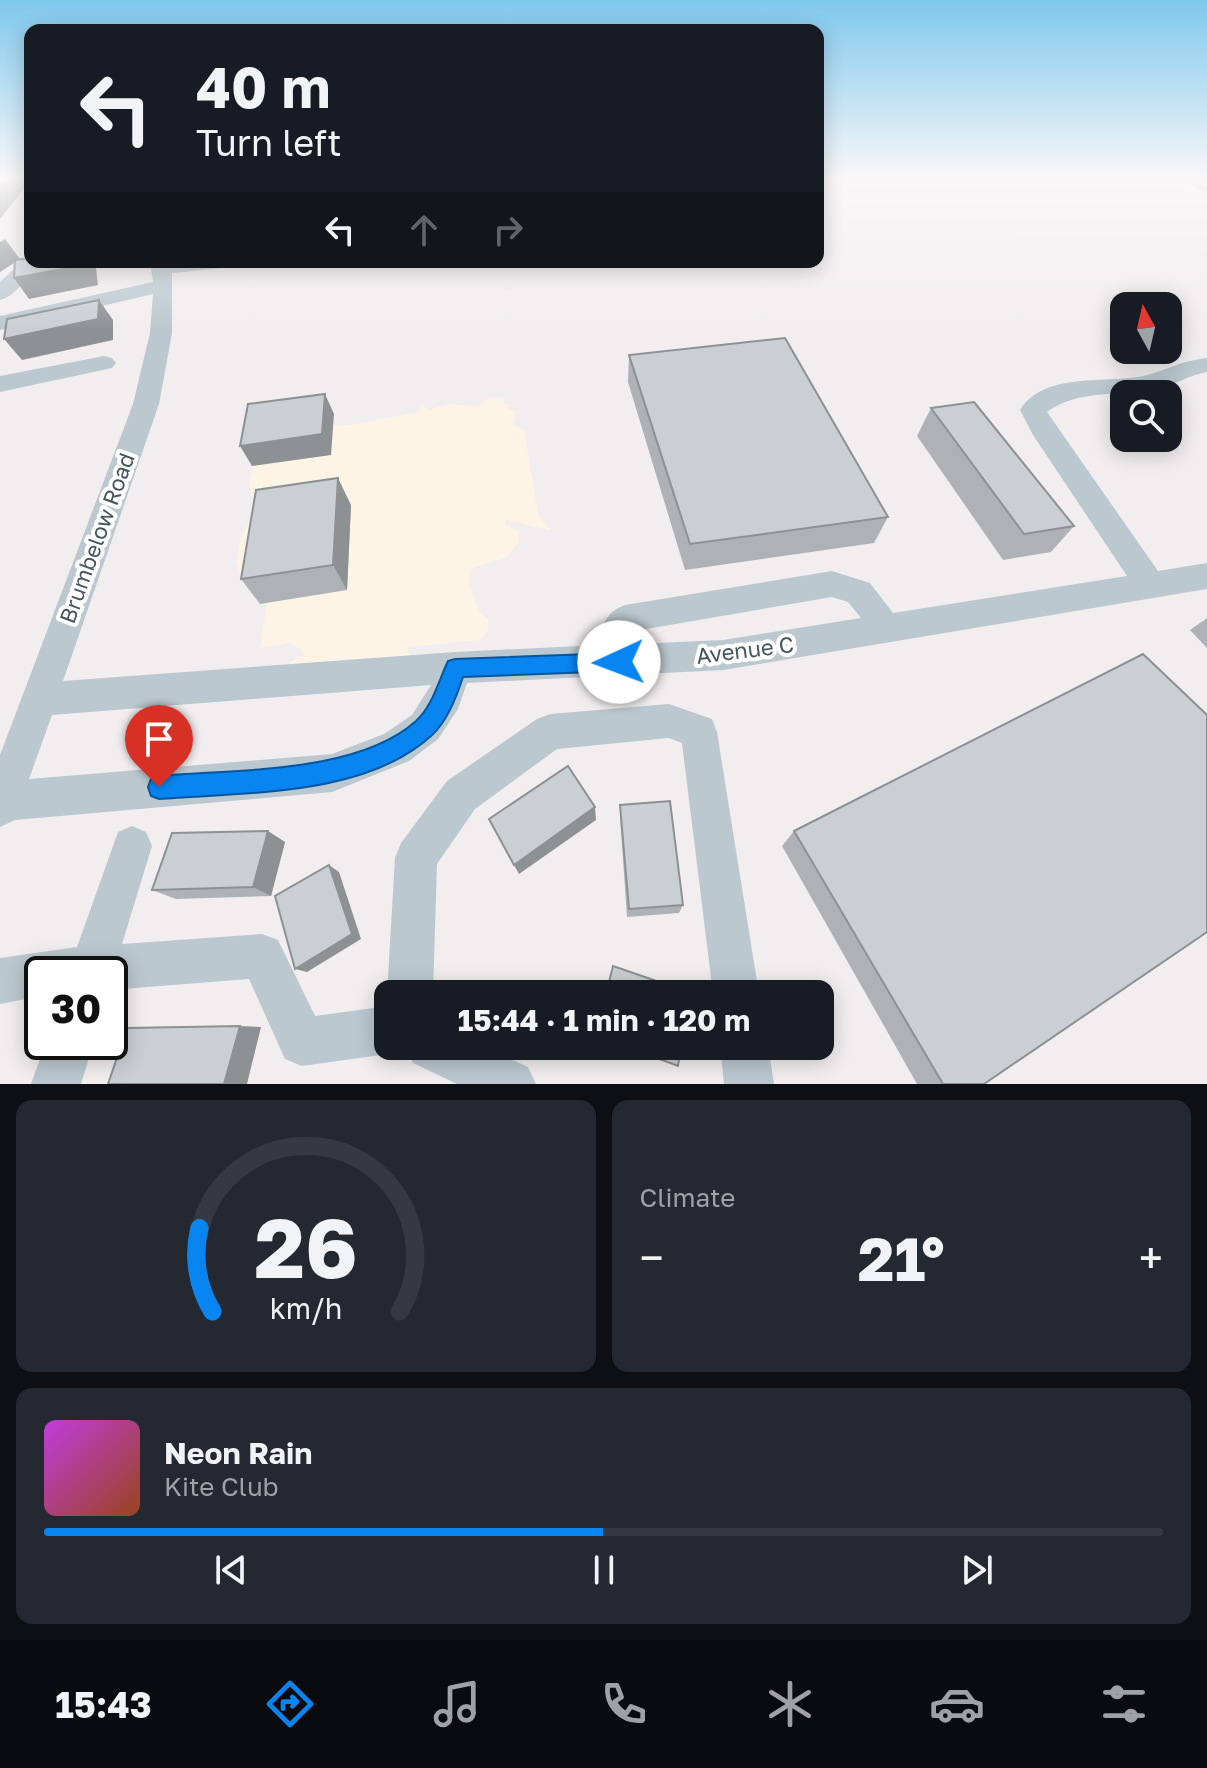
<!DOCTYPE html>
<html lang="en">
<head>
<meta charset="utf-8">
<style>
  :root { --surface:#171b24; --page:#242831; --text:#f1f3f6; --muted:#9ea1a6; --line:#363941; --accent:#0985f1 }
  body { margin:0; font-family:"Golos Text",sans-serif; background:var(--page); color:var(--text); height:100vh; display:flex; flex-direction:column; font-size:30px; white-space:nowrap }
  * { box-sizing:border-box; margin:0 }
  p { font-size:26px; color:var(--muted) }
  .icon { flex:none; width:44px; height:44px; fill:none; stroke:currentColor; stroke-width:2; stroke-linecap:round; stroke-linejoin:round }
  .map { position:relative; height:1084px; overflow:hidden }
  .side { display:flex; flex-direction:column; gap:16px; padding:16px; background:#0d0f14; flex:1 }
  .side>* { flex:none }
  .hud { position:absolute; left:24px; top:24px; width:800px; height:244px; border-radius:16px; box-shadow:0 4px 20px #0003; background:#171b24; color:var(--text); overflow:hidden }
  .needle { width:52px; rotate:352deg }
  .fabs { position:absolute; left:1110px; top:292px; display:grid; gap:16px }
  .fabs a { display:grid; place-items:center; width:72px; height:72px; border-radius:16px; background:var(--surface); box-shadow:0 4px 20px #0003; font-size:40px }
  .speed { position:absolute; left:24px; top:956px; display:flex; gap:16px; font-size:40px; font-weight:700; text-align:center }
  .speed>* { display:grid; place-content:center; width:104px; height:104px; border-radius:50%; background:var(--surface); box-shadow:0 4px 20px #0003; line-height:1 }
  .speed .limit { border:4px solid #111; border-radius:12px; background:#fff; color:#111 }
  .pin { position:absolute; display:grid; place-items:center; width:68px; height:68px; color:#fff; margin:-82px -34px; border-radius:50% 50% 50% 0; rotate:-45deg; box-shadow:0 0 8px #0007 }
  .pin .icon { rotate:45deg }
  .me { position:absolute; width:88px; margin:-44px; rotate:268deg; stroke-linejoin:round; filter:drop-shadow(0 0 6px #0008) }
  .turn { display:flex; align-items:center; gap:28px; height:168px; padding:0 40px; font-size:36px }
  .turn .icon { width:104px; height:104px; stroke-width:2.5 }
  .turn b { display:block; font-size:56px; line-height:68px }
  .lanes { display:flex; align-items:center; height:76px; padding:0 40px; background:#0003; justify-content:center; gap:40px; direction:ltr }
  .lanes .off { opacity:.35 }
  .big { font-size:60px; font-weight:700; line-height:1.1 }
  .side .tile { flex:1; display:flex; flex-direction:column; justify-content:center; gap:12px; min-width:0; padding:0 28px; border-radius:16px; background:var(--page) }
  .side .dial { align-items:center; gap:0 }
  .dial svg { height:208px; overflow:visible; fill:none; stroke:var(--line); stroke-width:7; stroke-linecap:round; text-anchor:middle }
  .dial text { fill:var(--text); stroke:none }
  .song { display:flex; align-items:center; gap:24px }
  .cover { width:96px; height:96px; border-radius:12px; background:linear-gradient(135deg,hsl(290 70% 55%),hsl(20 70% 35%)) }
  .played { height:8px; border-radius:4px; background:linear-gradient(90deg,var(--accent) 50%,var(--line) 50%) }
  .keys { display:flex; justify-content:space-around; direction:ltr }
  .heat { display:flex; justify-content:space-between; align-items:center; font-size:44px; direction:ltr }
  .side .tiles { flex:1; display:grid; gap:16px; grid-template-columns:1fr 1fr }
  .tile:last-child { grid-column:span 2 }
  .trip { position:absolute; left:374px; top:980px; width:460px; height:80px; border-radius:16px; background:var(--surface); box-shadow:0 4px 20px #0003; font-weight:700; line-height:80px; text-align:center }
  .dock { display:flex; height:128px; justify-content:space-around; align-items:center; background:#090b0e; color:var(--muted) }
  .dock .icon { width:56px; height:56px }
  .dock .selected { color:var(--accent) }
  .dock b { font-size:36px; color:var(--text) }
  .map>svg:first-child { display:block }
  .commercial { fill:#fdf4e6 }
  .lines { fill:none; stroke-linecap:round; stroke-linejoin:round }
  .minor { fill:#bbc8cf; fill-rule:evenodd }
  .rail { stroke:#b0b5ba; stroke-width:4 }
  .wall { fill:#aeb2b6 }
  .shaded-wall { fill:#8d9194 }
  .building { fill:#cacfd4; stroke:#8d9194; stroke-width:2 }
  .route { fill:#0985f1; stroke:#06569d; stroke-width:2 }
  .labels { text-anchor:middle; stroke-width:8; stroke-linejoin:round; paint-order:stroke }
  .street-label { font-size:22px; fill:#45555e; stroke:#fff }
</style>
</head>
<body>
<div class="map">
<svg width="1207" height="1084" viewBox="0 0 1207 1084">
  <rect width="100%" height="100%" fill="#f2eeef"/>
  <path class="commercial" d="M 490,397 L 505,398 L 503,403 L 510,405 L 508,408 L 516,412 L 513,426 L 524,430 L 538,515 L 550,530 L 506,520 L 504,524 L 519,532 L 519,542 L 506,558 L 472,568 L 469,586 L 479,611 L 488,619 L 488,630 L 480,640 L 406,647 L 412,657 L 288,665 L 304,654 L 297,647 L 290,643 L 260,648 L 268,596 L 240,572 L 236,563 L 241,538 L 249,523 L 258,515 L 249,486 L 263,424 L 334,414 L 333,423 L 336,426 L 355,424 L 419,412 L 421,405 L 429,410 L 448,404 L 478,406 Z"/>
  <g class="lines">
    <path class="minor" d="M 30,258 L 30,262 L 50,262 L 47,266 C 27,271 20,295 0,300 L 0,282 L 23,260 Z
      M 150,262 L 232,262 L 222,268 L 172,273 L 172,333 L 159,404 L 63,681 L 455,652 L 601,645 C 600,626 606,612 625,605 L 832,571 L 870,583 L 893,613 L 1127,576 L 1033,435 L 1020,410 C 1047,368 1113,387 1154,373 C 1176,366 1182,361 1207,358 L 1207,372 C 1189,375 1177,384 1160,388 C 1124,396 1077,389 1047,412 L 1158,571 L 1207,563 L 1207,589 L 723,670 L 467,683 L 458,709 L 438,739 L 409,761 L 332,792 L 15,820 L 0,827 L 0,755 L 133,404 L 150,333 L 153,294 L 0,330 L 0,316 L 153,282 ZM 832,597 L 848,602 L 861,618 L 723,640 L 635,644 L 635,631 ZM 431,685 L 412,715 L 384,734 L 332,754 L 29,779 L 52,715 Z
      M 104,356 L 112,358 L 116,363 L 112,368 L 0,392 L 0,376 Z
      M 669,704 L 712,719 L 717,732 L 759,994 L 713,994 L 682,743 L 669,738 L 557,749 L 475,809 L 437,864 L 433,994 L 388,994 L 388,997 L 387,994 L 395,858 L 401,843 L 447,781 L 537,719 L 550,714 Z
      M 132,826 L 146,832 L 152,846 L 122,944 L 262,934 L 278,940 L 315,1016 L 388,1006 L 388,1046 L 405,1047 L 388,1054 L 302,1066 L 285,1059 L 249,979 L 110,990 L 110,974 L 42,974 L 42,996 L 0,1004 L 0,958 L 77,947 L 118,832 Z
      M 46,1042 L 94,1042 L 81,1084 L 31,1084 Z
      M 406,1046 L 484,1046 L 528,1067 L 536,1084 L 457,1084 L 413,1063 Z
      M 720,1046 L 768,1046 L 774,1084 L 724,1084 Z"/>
    <path class="rail" d="M 1182,178 L 1207,190"/>
  </g>
  <path class="wall" d="M 629,355 L 888,517 L 874,543 L 685,570 L 628,382 Z
    M 931,408 L 1074,526 L 1051,552 L 1003,560 L 917,436 Z
    M 351,505 L 347,590 L 260,604 L 241,579 Z
    M 1207,618 L 1207,648 L 1190,630 Z
    M 620,805 L 683,905 L 679,913 L 627,917 L 620,817 Z
    M 794,831 L 984,1084 L 917,1084 L 782,846 Z
    M 285,842 L 271,896 L 176,899 L 152,890 Z"/>
  <path class="shaded-wall" d="M 4,178 L 30,178 L 30,181 L 0,219 L 0,183 Z
    M 5,239 L 20,259 L 0,272 L 0,242 Z
    M 84,262 L 92,262 L 96,268 L 98,285 L 29,299 L 14,278 Z
    M 99,300 L 113,320 L 113,340 L 22,360 L 4,339 Z
    M 325,394 L 334,414 L 331,455 L 252,466 L 240,446 Z
    M 338,478 L 351,505 L 347,590 L 333,565 Z
    M 595,807 L 596,820 L 519,874 L 514,865 Z
    M 268,831 L 285,842 L 271,896 L 253,887 Z
    M 329,865 L 339,872 L 361,939 L 307,972 L 295,969 Z
    M 240,1026 L 261,1027 L 247,1084 L 224,1084 Z"/>
  <path class="building" d="M 30,258 L 30,262 L 84,262 L 84,265 L 14,278 L 15,260 Z
    M 99,300 L 98,319 L 4,339 L 7,319 Z
    M 785,338 L 888,517 L 690,544 L 629,355 Z
    M 325,394 L 322,434 L 240,446 L 248,404 Z
    M 974,402 L 1074,526 L 1024,534 L 931,408 Z
    M 338,478 L 333,565 L 241,579 L 256,490 Z
    M 1143,654 L 1207,715 L 1207,932 L 984,1084 L 943,1084 L 794,831 Z
    M 568,766 L 595,807 L 514,865 L 489,819 Z
    M 670,801 L 683,905 L 629,909 L 620,805 Z
    M 268,831 L 253,887 L 152,890 L 172,833 Z
    M 329,865 L 352,934 L 295,969 L 275,896 Z
    M 613,966 L 691,993 L 690,994 L 606,994 Z
    M 240,1026 L 224,1084 L 108,1084 L 127,1028 Z
    M 624,1046 L 681,1046 L 678,1066 Z"/>
  <linearGradient id="sky" x2="0" y2="1"><stop stop-color="#7fc8ed"/><stop offset="0.54" stop-color="#f9f7f8"/><stop offset="1" stop-color="#f9f7f8" stop-opacity="0"/></linearGradient>
  <rect width="1207" height="330" fill="url(#sky)"/>
  <path class="route" d="M 619,653 L 626,655 L 629,662 L 626,669 L 619,671 L 463,677 C 456,698 447,722 431,736 C 364,797 245,792 159,799 L 151,796 L 148,787 L 151,779 L 159,776 C 235,769 357,774 416,721 C 433,705 438,682 448,661 L 455,659 Z"/>
  <g class="labels">
    <g class="street-label">
      <text transform="translate(97 538) rotate(-70)" y="8">Brumbelow Road</text>
      <text transform="translate(745 650) rotate(-7)" y="8">Avenue C</text>
    </g>
  </g>
</svg>
<div class="fabs">
<a><svg class="needle" viewBox="-14 -14 28 28"><path d="M0-13l5 13h-10z" fill="#e53935"/><path d="M0 13l5-13h-10z" fill="#9ea1a6"/></svg></a>
<a><svg class="icon" aria-label="search" viewBox="0 0 24 24"><circle cx="10" cy="10" r="6"/><path d="M15 15l6 6"/></svg></a>
</div>
<div class="speed"><div class="limit">30</div></div>
<div class="pin" style="left:159px;top:787px;background:#d93025"><svg class="icon" aria-label="arrive" viewBox="0 0 24 24"><path d="M6 21V4h12l-3 4 3 4H6"/></svg></div>
<svg class="me" style="left:619px;top:662px" viewBox="-20 -20 40 40"><circle r="19" fill="#fff"/><path d="M0-13L10 11 0 6-10 11z" fill="#0985f1"/></svg>
<div class="trip">15:44 · 1 min · 120 m</div>
<div class="hud">
<div class="turn"><svg class="icon" aria-label="left" viewBox="0 0 24 24"><path d="M17 20v-9H6M10 6l-5 5 5 5"/></svg><div><b>40 m</b>Turn left</div></div>
<div class="lanes"><svg class="icon" aria-label="left" viewBox="0 0 24 24"><path d="M17 20v-9H6M10 6l-5 5 5 5"/></svg><svg class="icon off" aria-label="ahead" viewBox="0 0 24 24"><path d="M12 20V5M6 11l6-6 6 6"/></svg><svg class="icon off" aria-label="right" viewBox="0 0 24 24"><path d="M7 20v-9h11M14 6l5 5-5 5"/></svg></div>
</div>
</div>
<section class="side">
<div class="tiles">
<div class="tile dial"><svg viewBox="0 0 100 80">
<path d="M14 69A42 42 0 1 1 86 69"/>
<path d="M14 69A42 42 0 0 1 9 37" stroke="#0985f1"/>
<text x="50" y="56" font-size="32" font-weight="700">26</text>
<text x="50" y="72" font-size="11">km/h</text>
</svg></div>
<div class="tile"><p>Climate</p>
<div class="heat"><a>−</a><b class="big">21°</b><a>+</a></div>
</div>
<div class="tile">
<div class="song"><i class="cover"></i><div><b>Neon Rain</b><p>Kite Club</p></div></div>
<div class="played"></div>
<div class="keys"><svg class="icon" aria-label="previous" viewBox="0 0 24 24"><path d="M18 5L8 12l10 7zM5 5v14"/></svg><svg class="icon" aria-label="pause" viewBox="0 0 24 24"><path d="M8 5v14M16 5v14"/></svg><svg class="icon" aria-label="next" viewBox="0 0 24 24"><path d="M6 5l10 7-10 7zM19 5v14"/></svg></div>
</div>
</div>
</section>
<nav class="dock">
<b>15:43</b>
<svg class="icon selected" aria-label="directions" viewBox="0 0 24 24"><path d="M12 3l9 9-9 9-9-9zM9 14v-3h6M13 9l2 2-2 2"/></svg>
<svg class="icon" aria-label="music" viewBox="0 0 24 24"><path d="M9 18V5l10-2v13"/><circle cx="6" cy="18" r="3"/><circle cx="16" cy="16" r="3"/></svg>
<svg class="icon" aria-label="phone" viewBox="0 0 24 24"><path d="M5 4h4l2 5-3 2q2 4 5 5l2-3 5 2v4C11 20 4 13 5 4z"/></svg>
<svg class="icon" aria-label="climate" viewBox="0 0 24 24"><path d="M12 3v18M4 7l16 10M4 17L20 7"/></svg>
<svg class="icon" aria-label="car" viewBox="0 0 24 24"><path d="M5 17H2v-5l4-1 3-4h7l3 4 3 1v5h-3M9 17h6M6 11h13"/><circle cx="7" cy="17" r="2"/><circle cx="17" cy="17" r="2"/></svg>
<svg class="icon" aria-label="filters" viewBox="0 0 24 24"><path d="M4 7h16M4 17h16"/><circle cx="9" cy="7" r="2"/><circle cx="15" cy="17" r="2"/></svg>
</nav>
</body>
</html>
